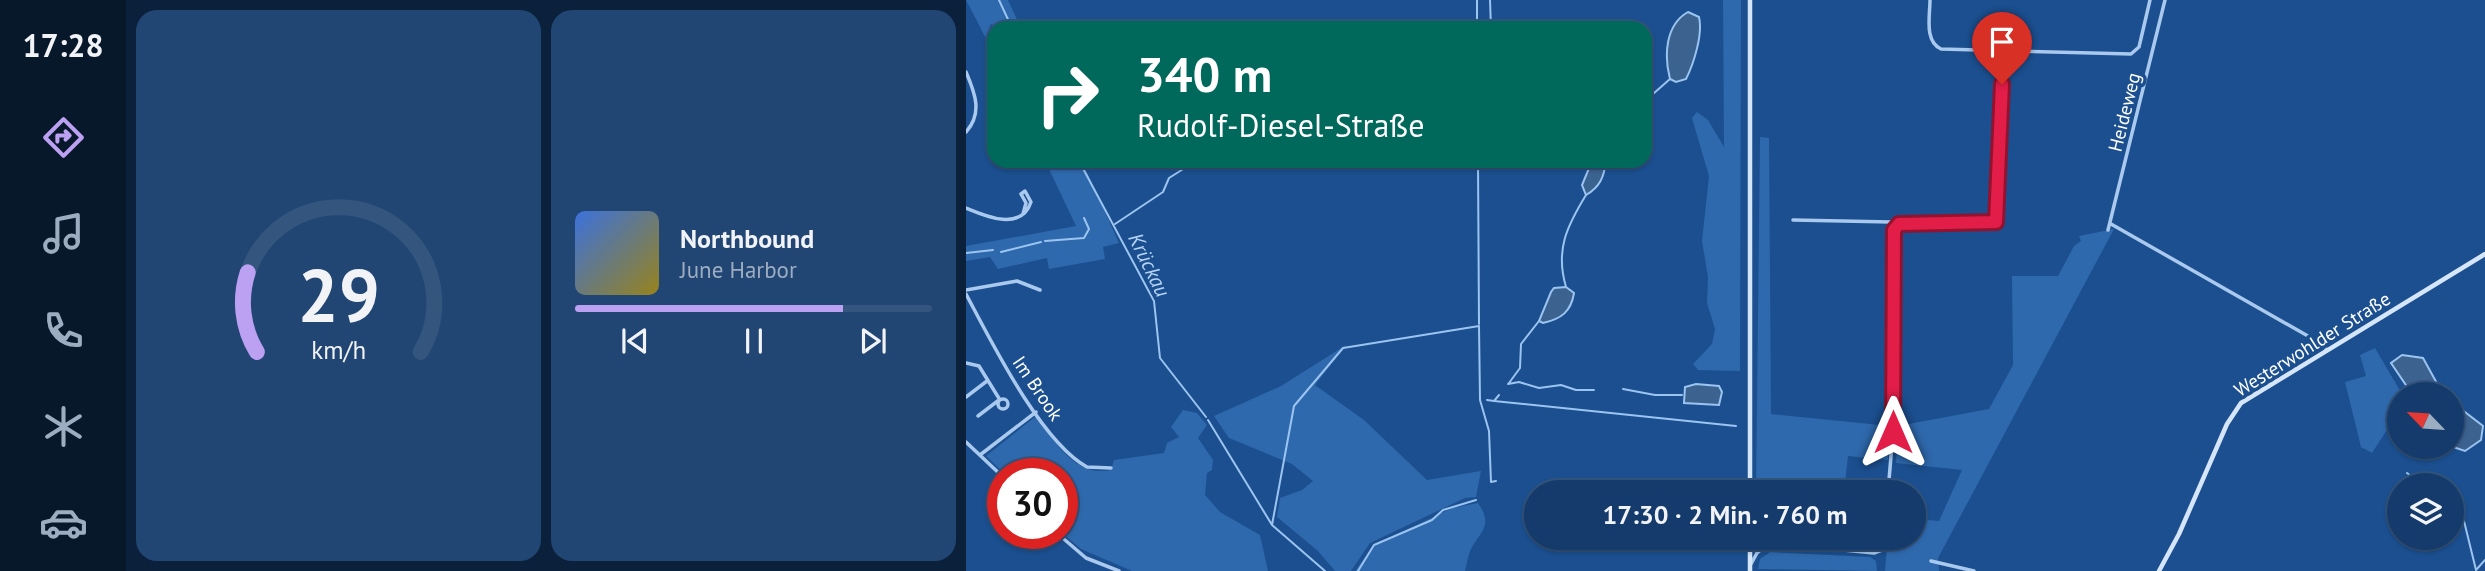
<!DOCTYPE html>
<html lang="de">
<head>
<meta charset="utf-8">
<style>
  :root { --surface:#143b6b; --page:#214673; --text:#f1f3f6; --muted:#9dadc1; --line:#33557e; --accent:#bca0f2 }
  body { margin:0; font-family:"PT Sans",sans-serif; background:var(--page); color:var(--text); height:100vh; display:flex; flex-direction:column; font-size:26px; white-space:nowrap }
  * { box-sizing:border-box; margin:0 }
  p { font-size:23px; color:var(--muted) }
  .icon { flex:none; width:38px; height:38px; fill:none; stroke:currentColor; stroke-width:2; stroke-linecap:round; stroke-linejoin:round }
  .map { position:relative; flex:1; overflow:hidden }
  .side { display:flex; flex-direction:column; gap:10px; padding:10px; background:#0b203b; width:840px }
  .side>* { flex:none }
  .guide { position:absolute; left:21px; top:21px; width:665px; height:147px; border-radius:21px; box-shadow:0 2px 5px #0004,0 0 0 2px var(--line); background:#00695c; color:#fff; overflow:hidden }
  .needle { width:46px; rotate:295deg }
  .buttons { position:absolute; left:1421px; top:382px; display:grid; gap:14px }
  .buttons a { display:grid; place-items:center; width:77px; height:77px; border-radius:50%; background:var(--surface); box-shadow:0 2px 5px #0004,0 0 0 2px var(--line); font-size:35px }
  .speed { position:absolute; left:21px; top:458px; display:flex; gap:14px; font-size:35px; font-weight:700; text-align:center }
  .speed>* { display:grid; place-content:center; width:91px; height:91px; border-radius:50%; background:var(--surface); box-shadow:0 2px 5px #0004,0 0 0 2px var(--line); line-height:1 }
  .speed .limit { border:10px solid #d22; background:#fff; color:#111 }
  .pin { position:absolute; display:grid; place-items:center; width:60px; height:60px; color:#fff; margin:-72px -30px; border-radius:50% 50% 50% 0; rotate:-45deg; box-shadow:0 0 7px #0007 }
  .pin .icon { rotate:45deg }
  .me { position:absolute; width:77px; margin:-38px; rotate:0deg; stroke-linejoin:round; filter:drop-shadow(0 0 5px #0008) }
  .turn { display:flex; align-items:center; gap:24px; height:147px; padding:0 35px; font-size:32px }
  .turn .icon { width:91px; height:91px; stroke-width:2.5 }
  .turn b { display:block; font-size:49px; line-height:60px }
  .side .card { flex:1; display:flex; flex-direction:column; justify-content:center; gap:10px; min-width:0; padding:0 24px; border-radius:21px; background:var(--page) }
  .side .dial { align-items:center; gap:0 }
  .dial svg { height:182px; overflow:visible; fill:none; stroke:var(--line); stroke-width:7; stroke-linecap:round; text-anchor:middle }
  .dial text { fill:var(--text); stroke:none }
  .song { display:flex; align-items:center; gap:21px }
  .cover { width:84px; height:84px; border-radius:10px; background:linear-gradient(135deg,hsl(220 70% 55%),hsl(50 70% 35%)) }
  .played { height:7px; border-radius:4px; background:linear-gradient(90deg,var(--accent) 75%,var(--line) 75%) }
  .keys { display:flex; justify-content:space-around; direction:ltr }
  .side .tiles { flex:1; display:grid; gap:10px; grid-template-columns:repeat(2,1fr) }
  .trip { position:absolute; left:558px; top:480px; width:402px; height:70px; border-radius:35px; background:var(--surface); box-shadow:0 2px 5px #0004,0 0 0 2px var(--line); font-weight:600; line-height:70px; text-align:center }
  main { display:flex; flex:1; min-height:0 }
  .tabs { display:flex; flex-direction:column; width:126px; justify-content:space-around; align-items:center; background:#08182b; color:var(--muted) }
  .tabs .icon { width:49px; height:49px }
  .tabs .active { color:var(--accent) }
  .tabs b { font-size:32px; color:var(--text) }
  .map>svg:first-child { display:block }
  .green { fill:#2e69ad }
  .water { fill:#3c6290; stroke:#9cc4f0; stroke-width:2 }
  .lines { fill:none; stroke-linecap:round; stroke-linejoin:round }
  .stream { stroke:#9cc4f0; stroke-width:2 }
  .street { stroke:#a9c9ee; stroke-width:3.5 }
  .secondary { stroke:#d6e6fa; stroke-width:4.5 }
  .route-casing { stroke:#92132f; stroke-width:18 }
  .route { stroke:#e11d48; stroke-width:12 }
  .labels { text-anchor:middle; stroke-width:7; stroke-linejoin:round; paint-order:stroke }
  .street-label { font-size:19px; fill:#fff; stroke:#1b4f8f }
  .water-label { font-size:21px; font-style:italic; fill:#b5d3f5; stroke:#1b4f8f }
</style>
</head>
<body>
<main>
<nav class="tabs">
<b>17:28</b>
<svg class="icon active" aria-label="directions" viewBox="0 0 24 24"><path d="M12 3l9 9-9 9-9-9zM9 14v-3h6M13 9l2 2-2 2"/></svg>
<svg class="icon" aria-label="music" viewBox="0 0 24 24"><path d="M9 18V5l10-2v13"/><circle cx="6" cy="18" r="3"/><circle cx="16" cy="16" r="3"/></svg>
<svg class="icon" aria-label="phone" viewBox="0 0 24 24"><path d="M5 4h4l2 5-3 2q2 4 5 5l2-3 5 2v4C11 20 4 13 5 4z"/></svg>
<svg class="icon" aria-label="climate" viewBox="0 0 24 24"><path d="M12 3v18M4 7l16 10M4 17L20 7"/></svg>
<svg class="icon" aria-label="car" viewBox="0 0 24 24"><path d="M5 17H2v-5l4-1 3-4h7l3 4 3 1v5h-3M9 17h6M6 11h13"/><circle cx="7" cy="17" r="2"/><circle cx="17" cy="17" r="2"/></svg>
</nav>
<section class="side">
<div class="tiles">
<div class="card dial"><svg viewBox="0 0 100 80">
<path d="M14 69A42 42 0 1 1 86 69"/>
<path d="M14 69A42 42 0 0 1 10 34" stroke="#bca0f2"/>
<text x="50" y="56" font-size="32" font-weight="700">29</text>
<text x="50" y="72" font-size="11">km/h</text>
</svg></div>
<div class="card">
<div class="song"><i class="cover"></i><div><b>Northbound</b><p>June Harbor</p></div></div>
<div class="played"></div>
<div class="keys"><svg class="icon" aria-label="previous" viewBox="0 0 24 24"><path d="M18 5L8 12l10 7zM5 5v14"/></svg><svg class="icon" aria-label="pause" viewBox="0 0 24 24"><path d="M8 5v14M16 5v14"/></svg><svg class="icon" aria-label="next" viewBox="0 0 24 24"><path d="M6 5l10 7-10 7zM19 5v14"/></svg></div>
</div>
</div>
</section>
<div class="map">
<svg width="1519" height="571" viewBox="0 0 1519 571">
  <rect width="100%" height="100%" fill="#1b4f8f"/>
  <path class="green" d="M 0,0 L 42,0 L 55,28 L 34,28 L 25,24 L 22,31 L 28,45 L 28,54 Z
    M 757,0 L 775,0 L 774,371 L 732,370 L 727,364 L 746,344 L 749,329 L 741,303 L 742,277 L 736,241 L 743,176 L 726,118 L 731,112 L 742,120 L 758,147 Z
    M 794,137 L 803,138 L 805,414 L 924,426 L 922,460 L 882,456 L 878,492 L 790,492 Z
    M 69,161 L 116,161 L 153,243 L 137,247 L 139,259 L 83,269 L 81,258 L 32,269 L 24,257 L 0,261 L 0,246 L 110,226 L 81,165 L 71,166 Z
    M 1148,229 L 972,558 L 973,571 L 919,571 L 922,537 L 948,537 L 949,519 L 973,521 L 996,470 L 930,463 L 932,426 L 1023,409 L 1047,365 L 1046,276 L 1092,276 L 1108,246 L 1115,241 L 1113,236 Z
    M 380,345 L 349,385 L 398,420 L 461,480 L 515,471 L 510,497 L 499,498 L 404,543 L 385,571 L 369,571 L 352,551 L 311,517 L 314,498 L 336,490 L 347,481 L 326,464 L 263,438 L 248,416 L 315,386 Z
    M 1409,348 L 1436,394 L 1433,394 L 1433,411 L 1406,453 L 1395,447 L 1379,382 L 1400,376 L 1394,355 Z
    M 217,410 L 231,413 L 241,425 L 232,438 L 247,460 L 246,470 L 241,473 L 239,495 L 254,512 L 294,535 L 302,571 L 166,571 L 115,549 L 96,533 L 96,474 L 39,474 L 20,456 L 70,416 C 88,440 109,478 145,470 L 148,460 L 198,453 L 201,443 L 213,437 L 205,427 Z
    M 512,503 C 528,526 514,532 505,549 C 502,555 501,564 499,571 L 389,571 L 407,546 L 486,508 Z
    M 791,537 L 912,537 L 911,543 L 905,548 Z
    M 804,552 L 904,557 L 910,561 L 911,571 L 792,569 L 794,559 Z"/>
  <path class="water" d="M 722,12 L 733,17 C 737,34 728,63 720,79 L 710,82 L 704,79 C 698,56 699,25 722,12 Z
    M 626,161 L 640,161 C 638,177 634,187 620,195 L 616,185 Z
    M 600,287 L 608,293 C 605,312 595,319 577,323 L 573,321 L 585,292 L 588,288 Z
    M 1436,355 L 1457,358 L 1473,387 L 1470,394 L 1446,394 L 1425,363 Z
    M 730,384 L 753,386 L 756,392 L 753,405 L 718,403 L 719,387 Z
    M 1486,402 L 1517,426 L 1515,440 L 1499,451 L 1484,446 Z"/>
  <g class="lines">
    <path class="stream" d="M 33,0 L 46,28
      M 511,0 L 511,28
      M 524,0 L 525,28
      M 679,101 L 704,79
      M 113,161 L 188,301 L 194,358 L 240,417
      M 512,161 L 513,324
      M 149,224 L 197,192 L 203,178 L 230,161
      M 79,241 L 118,238 L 123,229 L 118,218
      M 35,252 L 75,242
      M 0,253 L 27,250
      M 600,287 C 589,250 601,226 620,195
      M 543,383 L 554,368 L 555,344 L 573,321
      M 542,384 L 553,382 L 573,388 L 595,385 L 610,390 L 628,390
      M 657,389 L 689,395 L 716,395
      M 521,400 L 528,401 L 533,395
      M 528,401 L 770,426
      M 242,420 L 306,525 L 359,571
      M 1441,473 L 1457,485
      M 1486,507 L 1498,521 L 1510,570
      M 306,525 L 328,406 L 377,348 L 513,326 L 514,400 L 523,431 L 525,482 L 530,481
      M 1510,570 L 1519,560
      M 392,571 L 408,545 L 466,520 L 477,510 L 510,500"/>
    <path class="street" d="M 964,0 C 964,16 958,41 975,49 L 1165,54 L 1173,47 L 1184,0
      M 0,72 C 9,93 17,113 0,132
      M 0,208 C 19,216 55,232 65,202 L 59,191 L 55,194 L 60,203 L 57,214
      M 827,220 L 925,222 L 930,226
      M 1145,224 L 1356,344 L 1361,350
      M 1142,230 L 1199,0
      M 0,290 L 51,281 L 74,290
      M 0,294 C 25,341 75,442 121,467 L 145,468
      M 0,363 L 13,366 L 34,400
      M 0,397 L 21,381
      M32 404a5 5 0 1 1 10 0a5 5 0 1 1-10 0Z
      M 12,416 L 33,400
      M 0,442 L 37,477
      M 14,455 L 70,412
      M 922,492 L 927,432 L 928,230 L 934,224 L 1030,222 L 1037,51
      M 92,534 L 120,558 L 153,571
      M 784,541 L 908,553 L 916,550 L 918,537
      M 784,546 L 799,545
      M 965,561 L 1008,571
      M 785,564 L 791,553 L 801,545"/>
    <path class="secondary" d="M 784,0 L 784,492
      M 784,571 L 784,537
      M 1193,571 L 1213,534 L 1261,424 L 1275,403 L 1519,254"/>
  </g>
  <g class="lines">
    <g class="route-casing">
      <path id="route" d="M 927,432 L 928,230 L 933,224 L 1030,222 L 1036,84"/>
    </g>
    <use href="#route" class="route"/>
  </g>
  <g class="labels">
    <g class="street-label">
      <text transform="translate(1158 112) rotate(-76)" y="7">Heideweg</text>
      <text transform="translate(1346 344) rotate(-32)" y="7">Westerwohlder Straße</text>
      <text transform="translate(72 388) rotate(56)" y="7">Im Brook</text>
    </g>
    <g class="water-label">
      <text transform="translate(183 265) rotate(64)" y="7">Krückau</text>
    </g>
  </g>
</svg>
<div class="buttons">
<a><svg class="needle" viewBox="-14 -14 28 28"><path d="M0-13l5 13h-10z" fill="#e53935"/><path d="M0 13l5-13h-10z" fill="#9dadc1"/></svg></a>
<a><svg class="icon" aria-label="layers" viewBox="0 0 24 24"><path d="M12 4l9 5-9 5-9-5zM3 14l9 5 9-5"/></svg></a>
</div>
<div class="speed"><div class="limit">30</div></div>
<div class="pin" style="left:1036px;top:84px;background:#d93025"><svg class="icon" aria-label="arrive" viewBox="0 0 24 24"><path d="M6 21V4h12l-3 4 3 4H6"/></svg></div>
<svg class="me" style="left:927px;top:432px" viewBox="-20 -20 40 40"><path d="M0-17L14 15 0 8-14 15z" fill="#e11d48" stroke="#fff" stroke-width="4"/></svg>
<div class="trip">17:30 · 2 Min. · 760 m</div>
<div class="guide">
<div class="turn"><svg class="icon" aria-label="right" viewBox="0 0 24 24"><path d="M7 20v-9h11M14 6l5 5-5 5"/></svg><div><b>340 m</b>Rudolf-Diesel-Straße</div></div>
</div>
</div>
</main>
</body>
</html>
